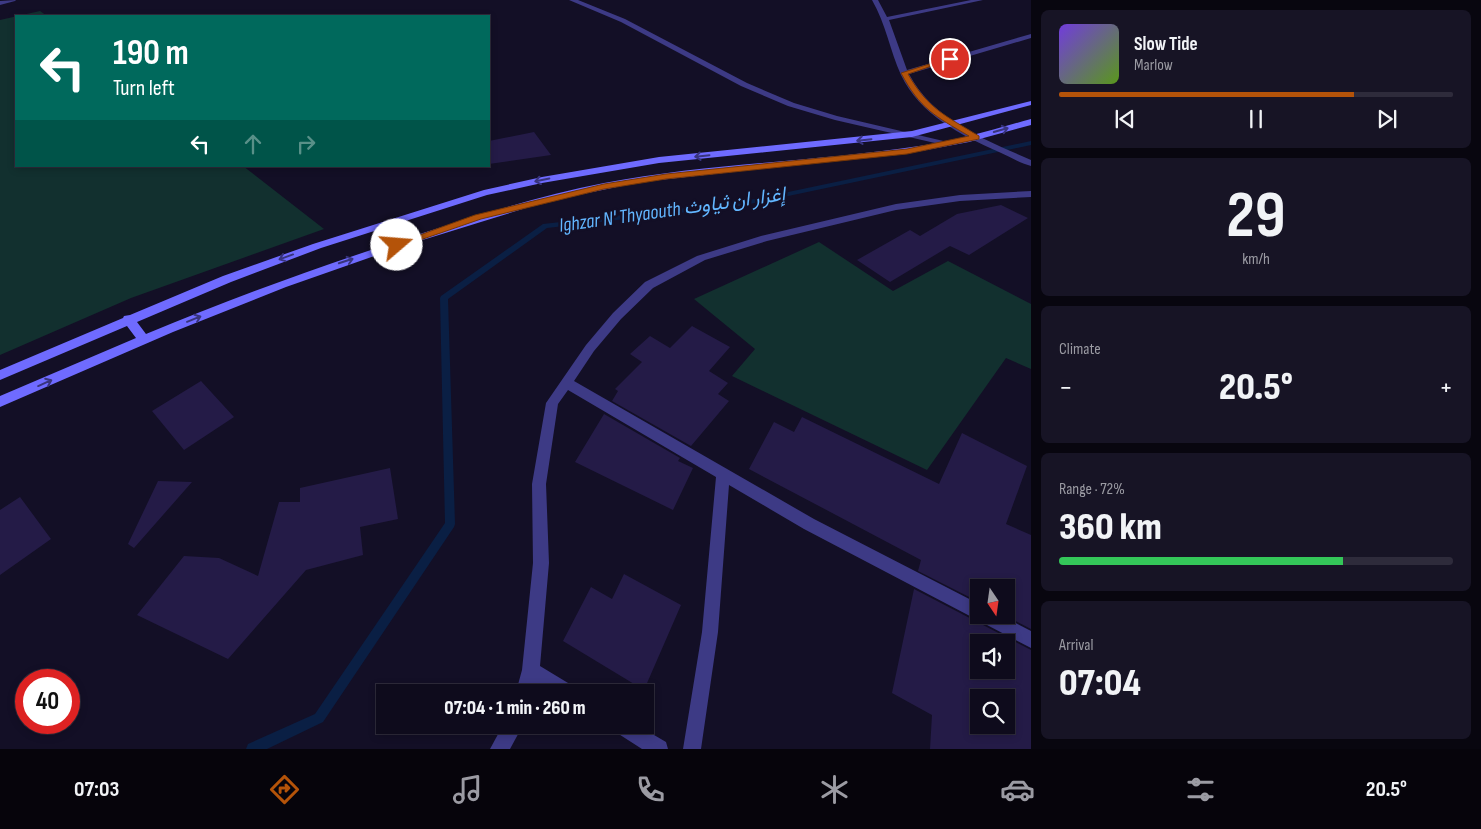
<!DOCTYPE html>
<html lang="en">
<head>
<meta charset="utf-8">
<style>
  :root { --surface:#0e0b1c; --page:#171425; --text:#f1f3f6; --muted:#9b9ba3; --line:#2e2b3b; --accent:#b45309 }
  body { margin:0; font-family:"Sofia Sans Condensed",Vazirmatn,sans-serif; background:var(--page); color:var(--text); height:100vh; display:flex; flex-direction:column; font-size:19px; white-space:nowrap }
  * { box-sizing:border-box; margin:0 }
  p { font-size:16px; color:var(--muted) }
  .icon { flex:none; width:28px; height:28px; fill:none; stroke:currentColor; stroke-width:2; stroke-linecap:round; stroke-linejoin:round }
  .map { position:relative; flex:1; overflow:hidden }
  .details { display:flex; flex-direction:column; gap:10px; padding:10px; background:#08060f; width:450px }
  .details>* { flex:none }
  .banner { position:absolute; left:15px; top:15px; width:475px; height:152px; border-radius:0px; box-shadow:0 2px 8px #0003,0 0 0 1px var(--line); background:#00695c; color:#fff; overflow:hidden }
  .needle { width:32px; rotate:167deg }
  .controls { position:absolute; left:970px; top:579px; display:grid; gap:10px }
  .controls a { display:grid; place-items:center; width:45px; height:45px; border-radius:0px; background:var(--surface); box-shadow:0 2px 8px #0003,0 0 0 1px var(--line); font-size:25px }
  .speed { position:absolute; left:15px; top:669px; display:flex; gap:10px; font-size:25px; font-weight:700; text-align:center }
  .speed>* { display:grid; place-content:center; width:65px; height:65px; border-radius:50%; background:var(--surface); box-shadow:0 2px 8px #0003,0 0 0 1px var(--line); line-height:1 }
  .speed .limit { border:8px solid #d22; background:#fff; color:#111 }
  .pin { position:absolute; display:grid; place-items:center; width:42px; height:42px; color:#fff; margin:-21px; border:2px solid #fff; border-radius:50%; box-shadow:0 1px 5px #0007 }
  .me { position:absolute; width:55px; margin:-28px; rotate:72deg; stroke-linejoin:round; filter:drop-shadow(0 0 4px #0008) }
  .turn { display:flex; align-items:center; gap:18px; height:105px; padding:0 15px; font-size:22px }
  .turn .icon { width:65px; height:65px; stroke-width:2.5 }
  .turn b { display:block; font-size:35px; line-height:42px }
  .lanes { display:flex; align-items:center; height:48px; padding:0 15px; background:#0003; justify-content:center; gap:25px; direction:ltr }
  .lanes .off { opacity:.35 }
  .big { font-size:38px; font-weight:800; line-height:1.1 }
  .details .tile { flex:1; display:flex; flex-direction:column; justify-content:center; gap:8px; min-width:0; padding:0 18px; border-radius:8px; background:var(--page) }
  .details .dial { align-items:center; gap:0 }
  .dial b { font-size:65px; line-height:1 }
  .song { display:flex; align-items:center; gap:15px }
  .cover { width:60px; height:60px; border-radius:8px; background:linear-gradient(135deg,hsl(260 70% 55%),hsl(90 70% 35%)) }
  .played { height:5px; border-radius:2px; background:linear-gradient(90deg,var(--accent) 75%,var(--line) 75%) }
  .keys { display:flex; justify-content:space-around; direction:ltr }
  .heat { display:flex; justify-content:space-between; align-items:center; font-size:28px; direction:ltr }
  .charge { height:8px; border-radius:4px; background:linear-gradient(90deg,#34c759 72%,var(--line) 0) }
  .trip { position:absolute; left:376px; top:684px; width:278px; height:50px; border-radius:0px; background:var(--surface); box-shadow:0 2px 8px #0003,0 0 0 1px var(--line); font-weight:800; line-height:50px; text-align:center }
  .tab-bar { display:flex; height:80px; justify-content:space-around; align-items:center; background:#06040b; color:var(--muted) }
  .tab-bar .icon { width:35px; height:35px }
  .tab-bar .on { color:var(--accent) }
  .tab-bar b { font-size:22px; color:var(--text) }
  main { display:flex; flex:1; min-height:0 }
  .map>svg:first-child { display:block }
  .green { fill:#12302f }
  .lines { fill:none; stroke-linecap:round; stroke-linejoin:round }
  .stream { fill:#0a1f44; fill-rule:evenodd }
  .building { fill:#241b47; fill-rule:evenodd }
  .street { fill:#3d3a85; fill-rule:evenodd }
  .secondary { fill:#6f6bff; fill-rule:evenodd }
  .oneway { stroke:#38347d }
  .route { fill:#b45309; stroke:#753606 }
  .labels { text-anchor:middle; stroke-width:5; stroke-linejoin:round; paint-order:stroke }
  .water-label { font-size:20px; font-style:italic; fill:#62b6ff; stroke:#130f26 }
</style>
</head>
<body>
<main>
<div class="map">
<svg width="1031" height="749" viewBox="0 0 1031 749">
  <rect width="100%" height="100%" fill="#130f26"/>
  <path class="green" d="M 40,11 L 47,16 L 16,16 L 16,166 L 243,166 L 324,229 L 131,298 L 0,355 L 0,20 Z
    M 819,242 L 893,291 L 948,261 L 1031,304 L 1031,369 L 1006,358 L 927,470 L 732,376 L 755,349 L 694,299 Z"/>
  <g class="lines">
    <path class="stream" d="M 1031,141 L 1031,145 L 740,206 L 547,228 L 448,299 L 455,524 L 454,527 L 323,722 L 267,749 L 246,749 L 248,744 L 315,714 L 445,523 L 440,298 L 441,296 L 543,224 L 740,202 Z"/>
  </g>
  <path class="building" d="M 534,132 L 551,155 L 489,164 L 489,141 Z
    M 1001,205 L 1028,218 L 969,255 L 950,246 L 890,282 L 857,260 L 910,230 L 920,236 L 957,214 Z
    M 692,326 L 730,347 L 709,371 L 728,383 L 718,394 L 729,401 L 691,446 L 612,401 L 618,391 L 615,389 L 642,362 L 630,354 L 650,336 L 670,348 Z
    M 201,381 L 234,417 L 184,450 L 152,411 Z
    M 604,414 L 680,458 L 678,461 L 693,468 L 673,510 L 575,462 Z
    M 802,417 L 939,484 L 962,433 L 1027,466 L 1006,524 L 1031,535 L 1031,629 L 1004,615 L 1006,615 L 1006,588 L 979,588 L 979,602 L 918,571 L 921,560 L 749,469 L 774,422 L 794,432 Z
    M 390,468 L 398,519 L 360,527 L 363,555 L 306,570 L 228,659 L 137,615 L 184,556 L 219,558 L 258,576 L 279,502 L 300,502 L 300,488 Z
    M 158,481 L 192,482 L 134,548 L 128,544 Z
    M 20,497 L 51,539 L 0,575 L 0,510 Z
    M 624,574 L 681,605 L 644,690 L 563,641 L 591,587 L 612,599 Z
    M 914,589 L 1031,650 L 1031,749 L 930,749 L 932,715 L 892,693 ZM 979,642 L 1006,642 L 1006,670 L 979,670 ZM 979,698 L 1006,698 L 1006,725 L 979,725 Z"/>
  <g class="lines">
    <path class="street" d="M 16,0 L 15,1 L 0,5 L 0,1 Z
      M 569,0 L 578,0 L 625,19 L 747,83 L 794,103 L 837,116 L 952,143 L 948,146 L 835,120 L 788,106 L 741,86 L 621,22 Z
      M 872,0 L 878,0 L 887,17 L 971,0 L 983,0 L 889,20 L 907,70 L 1031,34 L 1031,38 L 909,74 C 934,121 984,139 1031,160 L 1031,166 C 1020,163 1010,157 999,152 C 961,135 920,115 901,75 C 890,51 886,24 872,0 Z
      M 1031,191 L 1031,197 L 960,201 L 896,210 L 767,241 L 705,260 L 653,288 L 621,319 L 594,351 L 574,381 L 814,519 L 979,604 L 979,615 L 1000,615 L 1031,631 L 1031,648 L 804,529 L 729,485 L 718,632 L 701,749 L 683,749 L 702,632 L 716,477 L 568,390 L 558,404 L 546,484 L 549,563 L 540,666 L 573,686 L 576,692 L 551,692 L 536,683 L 534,692 L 516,692 L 522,670 L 533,563 L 532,484 L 546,403 L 586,345 L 613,313 L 645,282 L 697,256 L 761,236 L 896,204 L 960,195 Z
      M 503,725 L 523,725 L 510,749 L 490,749 Z
      M 611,725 L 637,725 L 666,742 L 668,749 L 642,749 L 614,731 Z"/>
    <path class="secondary" d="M 1031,101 L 1031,105 L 912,137 L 659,163 L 542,183 L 487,195 L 321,248 L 231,282 L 137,322 L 146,334 C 237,296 329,263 423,233 C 482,214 543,195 604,183 C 708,163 815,162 919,146 C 957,141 994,129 1031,119 L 1031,125 L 969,142 L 921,151 L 641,182 L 578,195 L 529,207 L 400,247 L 286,287 L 173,332 L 0,407 L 0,396 L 136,338 L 127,326 L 0,380 L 0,370 L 123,318 L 124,316 L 130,315 L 223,276 L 313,244 L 484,190 L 542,177 L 659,157 L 912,131 Z"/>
  </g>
  <defs><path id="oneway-shaft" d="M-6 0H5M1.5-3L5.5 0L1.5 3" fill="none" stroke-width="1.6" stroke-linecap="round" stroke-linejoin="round" transform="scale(1.25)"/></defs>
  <g class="oneway">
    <use href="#oneway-shaft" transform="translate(1001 130) rotate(-16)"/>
    <use href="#oneway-shaft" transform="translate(864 140) rotate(174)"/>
    <use href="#oneway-shaft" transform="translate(702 156) rotate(174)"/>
    <use href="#oneway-shaft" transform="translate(542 180) rotate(168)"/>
    <use href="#oneway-shaft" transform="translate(286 257) rotate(160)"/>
    <use href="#oneway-shaft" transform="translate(346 261) rotate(-18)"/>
    <use href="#oneway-shaft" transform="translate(194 319) rotate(-22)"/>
    <use href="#oneway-shaft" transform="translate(45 383) rotate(-24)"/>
  </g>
  <path class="route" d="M 948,58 L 953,59 L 908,74 C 928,109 946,116 979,136 L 979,139 L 907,154 L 666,179 L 604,189 L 481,219 L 397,248 L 392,245 L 475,215 L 604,184 L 666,174 L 907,149 L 969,136 C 935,116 920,109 901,73 Z"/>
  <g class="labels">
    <g class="water-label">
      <text transform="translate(672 209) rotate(-8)" y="7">Ighzar N' Thyaouth إغزار ان ثياوث</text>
    </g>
  </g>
</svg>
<div class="controls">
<a><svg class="needle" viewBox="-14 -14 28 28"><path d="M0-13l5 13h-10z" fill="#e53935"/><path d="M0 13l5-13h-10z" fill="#9b9ba3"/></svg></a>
<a><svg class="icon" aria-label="sound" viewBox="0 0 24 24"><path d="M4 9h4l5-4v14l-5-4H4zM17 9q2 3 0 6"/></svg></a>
<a><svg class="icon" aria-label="search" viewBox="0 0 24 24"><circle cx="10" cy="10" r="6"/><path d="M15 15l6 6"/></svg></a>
</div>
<div class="speed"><div class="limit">40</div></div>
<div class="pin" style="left:950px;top:59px;background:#d93025"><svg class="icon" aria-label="arrive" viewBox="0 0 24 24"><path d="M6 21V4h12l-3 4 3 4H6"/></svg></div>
<svg class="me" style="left:397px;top:245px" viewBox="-20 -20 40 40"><circle r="19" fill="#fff"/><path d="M0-13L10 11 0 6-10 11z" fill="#b45309"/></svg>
<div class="trip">07:04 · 1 min · 260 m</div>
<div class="banner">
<div class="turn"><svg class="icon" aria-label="left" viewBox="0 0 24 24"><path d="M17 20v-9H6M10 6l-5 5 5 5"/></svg><div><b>190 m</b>Turn left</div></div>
<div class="lanes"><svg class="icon" aria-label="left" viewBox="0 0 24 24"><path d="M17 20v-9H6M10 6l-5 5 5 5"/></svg><svg class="icon off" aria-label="ahead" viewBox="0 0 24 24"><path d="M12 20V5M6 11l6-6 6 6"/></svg><svg class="icon off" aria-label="right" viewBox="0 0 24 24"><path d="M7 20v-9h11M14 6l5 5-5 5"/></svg></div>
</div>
</div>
<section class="details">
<div class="tile">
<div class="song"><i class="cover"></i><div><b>Slow Tide</b><p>Marlow</p></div></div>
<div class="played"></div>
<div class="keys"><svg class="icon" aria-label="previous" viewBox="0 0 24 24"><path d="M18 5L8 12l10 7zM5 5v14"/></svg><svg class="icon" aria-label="pause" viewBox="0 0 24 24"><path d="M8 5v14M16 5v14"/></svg><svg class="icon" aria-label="next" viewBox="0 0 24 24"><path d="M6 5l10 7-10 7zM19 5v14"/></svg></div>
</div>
<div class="tile dial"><b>29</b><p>km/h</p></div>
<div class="tile"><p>Climate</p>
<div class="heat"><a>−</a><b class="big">20.5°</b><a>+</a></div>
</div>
<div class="tile"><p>Range · 72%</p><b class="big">360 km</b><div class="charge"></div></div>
<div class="tile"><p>Arrival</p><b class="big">07:04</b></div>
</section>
</main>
<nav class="tab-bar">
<b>07:03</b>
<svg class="icon on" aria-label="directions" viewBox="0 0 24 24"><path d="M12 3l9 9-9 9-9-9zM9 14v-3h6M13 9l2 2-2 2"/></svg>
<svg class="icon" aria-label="music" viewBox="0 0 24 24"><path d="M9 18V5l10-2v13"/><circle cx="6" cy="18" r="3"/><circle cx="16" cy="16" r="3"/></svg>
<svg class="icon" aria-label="phone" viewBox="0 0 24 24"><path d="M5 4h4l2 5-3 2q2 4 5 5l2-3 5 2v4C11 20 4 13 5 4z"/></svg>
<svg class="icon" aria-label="climate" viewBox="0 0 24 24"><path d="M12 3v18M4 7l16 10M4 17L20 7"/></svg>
<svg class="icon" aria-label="car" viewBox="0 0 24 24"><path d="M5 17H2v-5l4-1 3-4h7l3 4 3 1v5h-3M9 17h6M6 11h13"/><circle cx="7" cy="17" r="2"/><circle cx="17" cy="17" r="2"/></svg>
<svg class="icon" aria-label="filters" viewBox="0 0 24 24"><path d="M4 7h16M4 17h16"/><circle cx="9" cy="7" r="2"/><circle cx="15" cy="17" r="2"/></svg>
<b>20.5°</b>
</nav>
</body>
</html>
